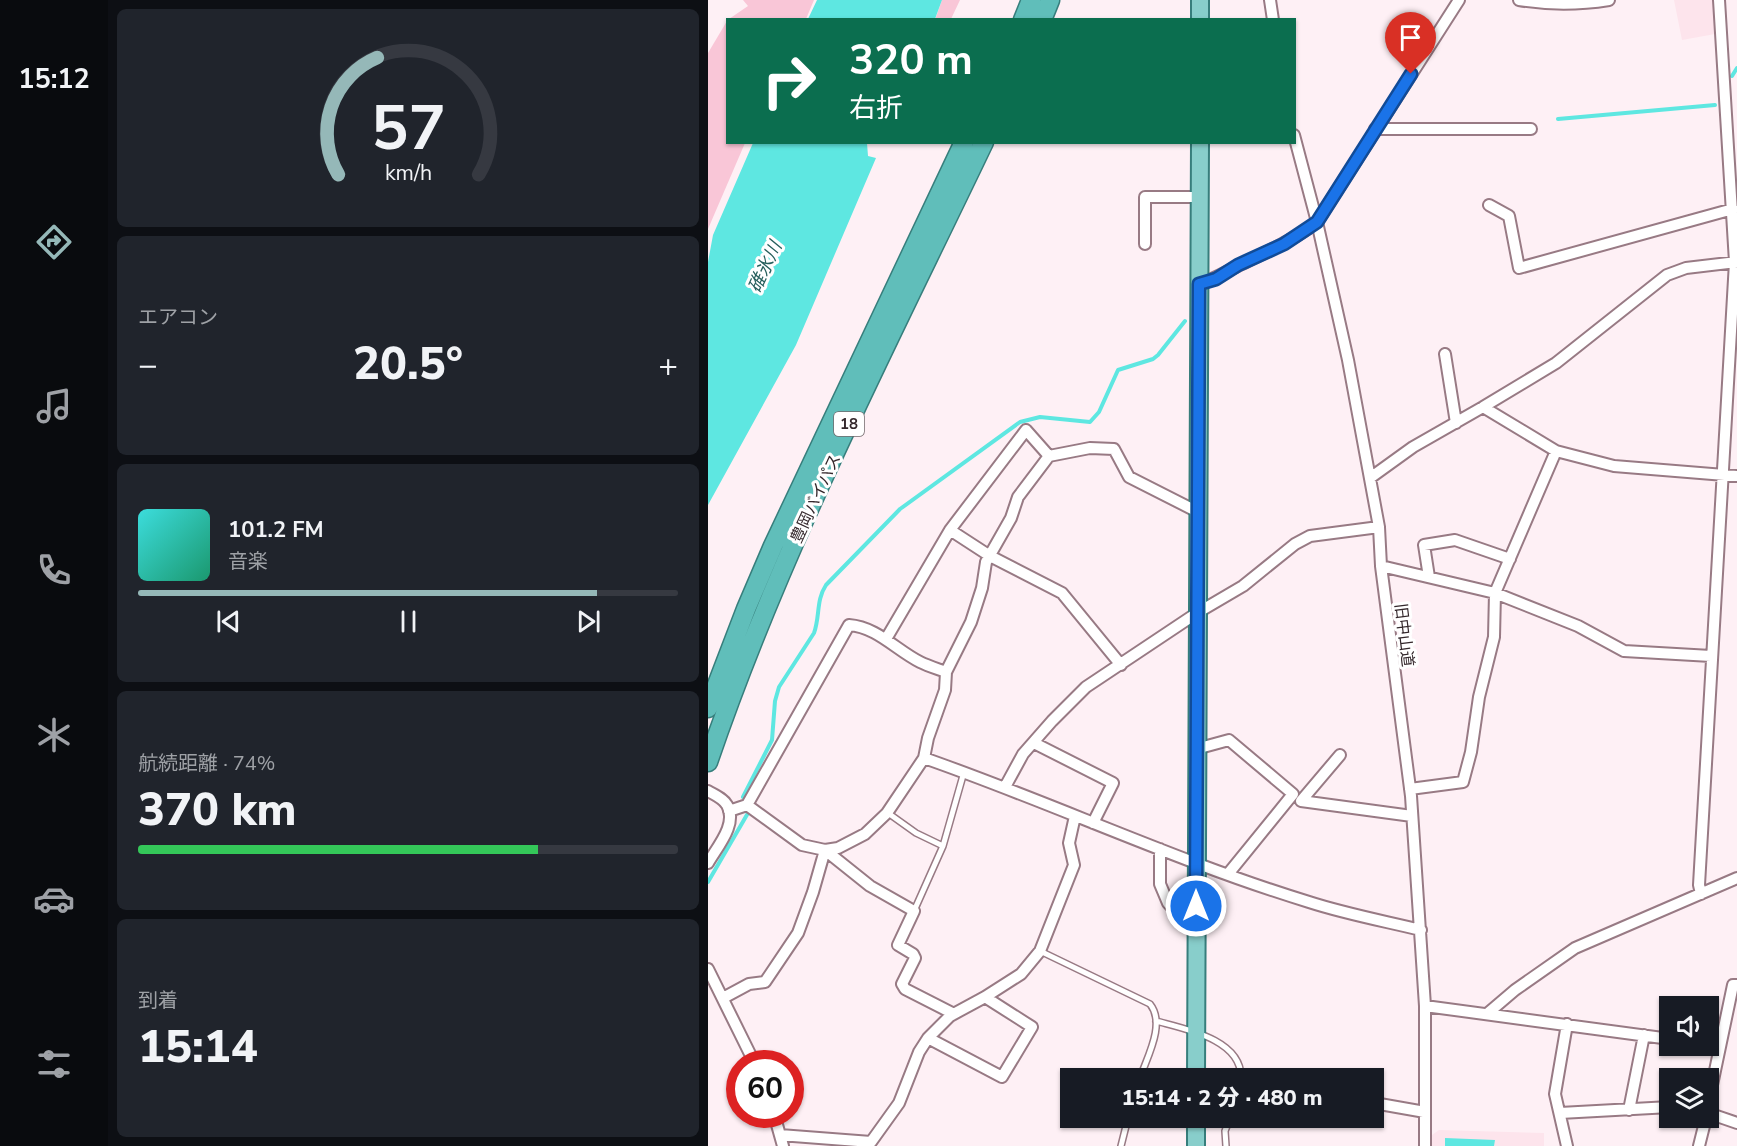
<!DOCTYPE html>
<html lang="ja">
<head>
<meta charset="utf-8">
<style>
  :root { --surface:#171b24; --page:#20242c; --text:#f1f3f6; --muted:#9ea1a6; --line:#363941; --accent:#95b8b8 }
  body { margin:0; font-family:"Nunito Sans","Noto Sans JP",sans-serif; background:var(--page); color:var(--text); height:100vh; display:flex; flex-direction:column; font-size:22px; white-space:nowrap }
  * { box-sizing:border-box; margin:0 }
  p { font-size:20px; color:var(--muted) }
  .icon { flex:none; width:33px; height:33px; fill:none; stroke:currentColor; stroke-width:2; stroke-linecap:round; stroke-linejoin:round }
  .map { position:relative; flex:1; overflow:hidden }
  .drawer { display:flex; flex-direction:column; gap:9px; padding:9px; background:#0d0f14; width:600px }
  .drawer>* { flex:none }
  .hud { position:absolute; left:18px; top:18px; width:570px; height:126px; border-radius:0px; box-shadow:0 2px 4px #0004; background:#0b6e4f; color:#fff; overflow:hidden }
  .buttons { position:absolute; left:951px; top:996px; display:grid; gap:12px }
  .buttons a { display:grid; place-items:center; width:60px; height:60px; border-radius:0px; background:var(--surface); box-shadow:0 2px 4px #0004; font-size:30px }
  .speed { position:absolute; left:18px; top:1050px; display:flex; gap:12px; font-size:30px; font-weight:700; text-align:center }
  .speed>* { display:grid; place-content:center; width:78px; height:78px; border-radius:50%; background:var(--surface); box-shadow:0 2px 4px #0004; line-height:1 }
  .speed .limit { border:9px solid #d22; background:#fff; color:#111 }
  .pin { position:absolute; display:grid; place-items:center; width:51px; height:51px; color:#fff; margin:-62px -26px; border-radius:50% 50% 50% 0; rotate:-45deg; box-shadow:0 0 6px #0007 }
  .pin .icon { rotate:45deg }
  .me { position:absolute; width:66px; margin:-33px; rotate:0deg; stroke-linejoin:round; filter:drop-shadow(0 0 4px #0008) }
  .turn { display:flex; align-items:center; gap:21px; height:126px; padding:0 24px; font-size:27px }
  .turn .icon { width:78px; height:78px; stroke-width:2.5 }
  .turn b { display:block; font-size:42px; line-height:51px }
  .big { font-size:45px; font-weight:800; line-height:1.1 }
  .drawer .widget { flex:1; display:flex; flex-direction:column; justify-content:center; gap:9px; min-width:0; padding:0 21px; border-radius:9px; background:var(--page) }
  .drawer .dial { align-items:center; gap:0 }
  .dial svg { height:156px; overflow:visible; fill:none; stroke:var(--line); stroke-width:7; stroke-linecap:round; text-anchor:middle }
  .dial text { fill:var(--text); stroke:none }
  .song { display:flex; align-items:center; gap:18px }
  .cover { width:72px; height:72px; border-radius:9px; background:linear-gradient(135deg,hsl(180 70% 55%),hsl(160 70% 35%)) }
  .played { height:6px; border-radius:3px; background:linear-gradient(90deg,var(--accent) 85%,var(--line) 85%) }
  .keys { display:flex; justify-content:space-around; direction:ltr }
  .heat { display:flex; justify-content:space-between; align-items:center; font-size:33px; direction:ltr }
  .charge { height:9px; border-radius:4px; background:linear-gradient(90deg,#34c759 74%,var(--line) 0) }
  .trip { position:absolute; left:352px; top:1068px; width:324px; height:60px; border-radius:0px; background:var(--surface); box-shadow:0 2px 4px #0004; font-weight:800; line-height:60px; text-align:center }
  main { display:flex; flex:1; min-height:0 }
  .tab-bar { display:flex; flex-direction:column; width:108px; justify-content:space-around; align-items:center; background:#090b0e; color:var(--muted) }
  .tab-bar .icon { width:42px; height:42px }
  .tab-bar .current { color:var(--accent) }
  .tab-bar b { font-size:27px; color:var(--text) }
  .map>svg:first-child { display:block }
  .built { fill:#fde4ec }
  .green { fill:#f9c6d7 }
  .water { fill:#5ee7e1 }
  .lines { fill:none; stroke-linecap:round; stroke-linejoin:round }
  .stream { stroke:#5ee7e1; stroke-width:4 }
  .service-casing { stroke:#987a84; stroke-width:8 }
  .minor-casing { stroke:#987a84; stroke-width:14 }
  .primary-casing { stroke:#377e7c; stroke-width:20 }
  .trunk-casing { stroke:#377e7c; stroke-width:21 }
  .service { stroke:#fff; stroke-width:5 }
  .minor { stroke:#fff; stroke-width:10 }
  .primary { stroke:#88cecb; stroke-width:16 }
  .trunk { stroke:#60beba; stroke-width:18 }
  .route-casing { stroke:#114b97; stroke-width:15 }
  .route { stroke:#1a73e8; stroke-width:10 }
  .labels { text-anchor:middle; stroke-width:6; stroke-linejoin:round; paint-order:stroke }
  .shield { fill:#fff; stroke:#70686b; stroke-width:1.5 }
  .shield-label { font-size:15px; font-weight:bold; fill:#33272b }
  .street-label { font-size:16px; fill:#33272b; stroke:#fff }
  .water-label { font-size:18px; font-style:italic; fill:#265f5c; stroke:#fff }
</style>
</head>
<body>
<main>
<nav class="tab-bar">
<b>15:12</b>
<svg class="icon current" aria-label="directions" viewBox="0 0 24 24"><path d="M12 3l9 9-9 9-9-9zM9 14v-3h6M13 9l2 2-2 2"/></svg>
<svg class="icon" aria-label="music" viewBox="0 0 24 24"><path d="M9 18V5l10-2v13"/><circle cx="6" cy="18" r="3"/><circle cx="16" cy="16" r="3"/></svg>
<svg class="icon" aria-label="phone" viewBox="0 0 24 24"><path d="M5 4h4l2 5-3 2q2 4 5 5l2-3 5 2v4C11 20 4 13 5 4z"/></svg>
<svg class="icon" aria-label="climate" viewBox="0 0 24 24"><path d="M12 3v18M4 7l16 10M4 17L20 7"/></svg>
<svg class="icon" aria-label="car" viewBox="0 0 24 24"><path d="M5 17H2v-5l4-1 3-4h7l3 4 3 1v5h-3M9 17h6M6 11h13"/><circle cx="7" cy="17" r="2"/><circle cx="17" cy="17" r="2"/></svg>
<svg class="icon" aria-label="filters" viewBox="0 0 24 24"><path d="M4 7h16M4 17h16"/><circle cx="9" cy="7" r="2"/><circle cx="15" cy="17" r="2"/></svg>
</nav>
<section class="drawer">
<div class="widget dial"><svg viewBox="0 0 100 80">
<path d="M14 69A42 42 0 1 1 86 69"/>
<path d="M14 69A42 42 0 0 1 34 9" stroke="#95b8b8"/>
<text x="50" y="56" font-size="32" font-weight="700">57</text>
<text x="50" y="72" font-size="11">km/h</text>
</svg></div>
<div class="widget"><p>エアコン</p>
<div class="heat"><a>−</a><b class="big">20.5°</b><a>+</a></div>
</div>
<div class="widget">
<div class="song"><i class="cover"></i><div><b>101.2 FM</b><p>音楽</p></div></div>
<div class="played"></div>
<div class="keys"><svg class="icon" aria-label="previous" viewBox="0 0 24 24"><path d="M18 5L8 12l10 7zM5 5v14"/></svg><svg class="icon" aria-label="pause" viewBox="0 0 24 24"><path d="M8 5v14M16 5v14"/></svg><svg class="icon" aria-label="next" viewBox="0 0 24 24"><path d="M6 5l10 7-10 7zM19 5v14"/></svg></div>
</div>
<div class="widget"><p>航続距離 · 74%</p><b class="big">370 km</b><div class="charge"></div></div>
<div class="widget"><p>到着</p><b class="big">15:14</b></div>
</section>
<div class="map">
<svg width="1029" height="1146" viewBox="0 0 1029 1146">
  <rect width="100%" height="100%" fill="#fef0f5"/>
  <path class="built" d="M 966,0 L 1006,0 L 1007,34 L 974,40 Z
    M 731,1130 L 836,1133 L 836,1146 L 724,1146 L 724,1135 Z"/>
  <path class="green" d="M 35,0 L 106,0 L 98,19 L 21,19 L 40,6 Z
    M 234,0 L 252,0 L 243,19 L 227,20 Z
    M 19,21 L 20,142 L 37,143 L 0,229 L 0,53 Z"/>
  <path class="water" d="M 109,0 L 234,0 L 227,19 L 100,19 Z
    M 45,143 L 159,143 L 160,156 L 168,158 L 88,345 L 0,505 L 0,262 L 5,235 Z
    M 737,1138 L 787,1140 L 786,1146 L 737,1146 Z"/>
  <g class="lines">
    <path class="stream" d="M 1024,76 L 1029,68
      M 850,119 L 1007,105
      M 35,797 L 64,740 L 67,701 L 71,687 L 106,633 C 112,617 108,600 118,585 L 192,509 L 312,422 L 332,417 L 382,422 L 391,412 L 410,370 L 445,359 L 450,355 L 477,321
      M 0,882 L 40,813"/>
    <g class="service-casing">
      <path id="service" d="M 180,813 L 208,833 L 235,846
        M 206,911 L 235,846 L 256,772
        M 332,951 L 442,1004 C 458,1024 439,1057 432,1078
        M 448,1021 C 477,1029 533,1039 533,1077
        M 413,1146 L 420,1118
        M 518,1146 L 517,1131 L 522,1118"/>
    </g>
    <g class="minor-casing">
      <path id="minor" d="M 562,0 L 565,20
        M 811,0 C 841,5 870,5 901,0
        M 667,129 L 823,129
        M 586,135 L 609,222 L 640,360 L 671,527 L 673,566 L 703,796 L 717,1006 L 717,1146
        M 781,205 L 801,216 L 811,268 L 1025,209
        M 437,244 L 437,197 L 492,197
        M 491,284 C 507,279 519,271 534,264 C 560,251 586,240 609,222 L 751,0
        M 737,354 L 748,423
        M 775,407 L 848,451 L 906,466 L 1029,476
        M 662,478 L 705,447 L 775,407 L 848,363 L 959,275 L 978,268 L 1029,262
        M 242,530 L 282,556 L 354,593 L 413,665
        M 673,566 L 787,593 L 870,626 L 916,651 L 1003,656
        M 721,577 L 716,545 L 747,540 L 802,559
        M 178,639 L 242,530 L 318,430 L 341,456
        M 326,743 L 405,783 L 385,823
        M 488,749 L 521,740 L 585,794 L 520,874
        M 632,755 L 593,801 L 704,816
        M 216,758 C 345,803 470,862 601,902 C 638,914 676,921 713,930
        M 297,787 L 315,754 L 344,721 L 378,687 L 489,613 L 535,586 L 587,544 L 602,536 L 671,527
        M 702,789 L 755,782 L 763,752 L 771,697 L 786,637 L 787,593 L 848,451
        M 0,791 C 7,795 15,798 19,805 C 30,824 9,847 0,863
        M 39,805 L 94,845 L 117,850 L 130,848 L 157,834 L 179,813 L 216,758 L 220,738 L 237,690 L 238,672 L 263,622 L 274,588 L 278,562 L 303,518 L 310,497 L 341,456 L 382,448 L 406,449 L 421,477 L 490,512
        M 21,811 L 39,805 L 141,625 C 169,627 188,650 212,662 C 220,666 230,669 238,672
        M 452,849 L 452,884 L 460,903 L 488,933
        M 993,894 L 991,885 L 1027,262 L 1011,0
        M 0,969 L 47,1064
        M 15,998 L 41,984 L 57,982 L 90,933 L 105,892 L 117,850 L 162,886 L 206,911 L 190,945 L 205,954 L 207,958 L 194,984 L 197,989 L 246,1014
        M 717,1006 L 962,1039
        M 780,1013 L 807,990 L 867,948 L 1029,878
        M 859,1024 L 847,1094 L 859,1146
        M 220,1038 L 294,1077 L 324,1027 L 277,997
        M 534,1075 L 551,1078
        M 666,1103 L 717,1112
        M 1000,1104 L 1025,985 L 1029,985
        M 921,1110 L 936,1035
        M 852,1113 L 962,1107
        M 1000,1113 L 1029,1123
        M 66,1114 L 75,1146
        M 72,1135 L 163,1142 L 191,1103 L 211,1052 L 220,1038 L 242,1016 L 277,997 L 313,974 L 332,951 L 366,865 L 361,843 L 367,816
        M 991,1146 L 998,1118"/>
    </g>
    <g class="primary-casing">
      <path id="primary" d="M 492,20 L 492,0
        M 488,1078 L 492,142
        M 488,1118 L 488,1146"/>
    </g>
    <g class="trunk-casing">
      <path id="trunk" d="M 315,20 L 323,0
        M 334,20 L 342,0
        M 0,708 L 38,609 L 65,546 L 256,142
        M 0,762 C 73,548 178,347 276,142"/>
    </g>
    <use href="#service" class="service"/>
    <use href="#minor" class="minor"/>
    <use href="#primary" class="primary"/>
    <use href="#trunk" class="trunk"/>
  </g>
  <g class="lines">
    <g class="route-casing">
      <path id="route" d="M 488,906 L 491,284 L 508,279 L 530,265 L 576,244 L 609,222 L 703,74"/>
    </g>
    <use href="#route" class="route"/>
  </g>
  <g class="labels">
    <rect class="shield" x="126" y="412" width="30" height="24" rx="4.5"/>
    <g class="shield-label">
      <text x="141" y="429">18</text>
    </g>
    <g class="street-label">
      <text transform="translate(107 498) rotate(-65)" y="6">豊岡バイパス</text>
      <text transform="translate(697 635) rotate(83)" y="6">旧中山道</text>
    </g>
    <g class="water-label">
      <text transform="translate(57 267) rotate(-65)" y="6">碓氷川</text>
    </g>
  </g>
</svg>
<div class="buttons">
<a><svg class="icon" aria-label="sound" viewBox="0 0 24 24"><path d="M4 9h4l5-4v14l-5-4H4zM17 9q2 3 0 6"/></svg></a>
<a><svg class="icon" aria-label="layers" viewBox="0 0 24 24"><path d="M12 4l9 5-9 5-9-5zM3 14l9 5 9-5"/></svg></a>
</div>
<div class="speed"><div class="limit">60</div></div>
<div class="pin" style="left:703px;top:74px;background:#d93025"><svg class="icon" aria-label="arrive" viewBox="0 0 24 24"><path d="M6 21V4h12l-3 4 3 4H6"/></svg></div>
<svg class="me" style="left:488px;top:906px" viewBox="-20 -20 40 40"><circle r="17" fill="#1a73e8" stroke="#fff" stroke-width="3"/><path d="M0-11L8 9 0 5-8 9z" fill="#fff"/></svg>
<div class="trip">15:14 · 2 分 · 480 m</div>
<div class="hud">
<div class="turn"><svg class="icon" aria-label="right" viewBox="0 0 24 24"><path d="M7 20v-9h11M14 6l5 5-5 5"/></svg><div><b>320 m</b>右折</div></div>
</div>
</div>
</main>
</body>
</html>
